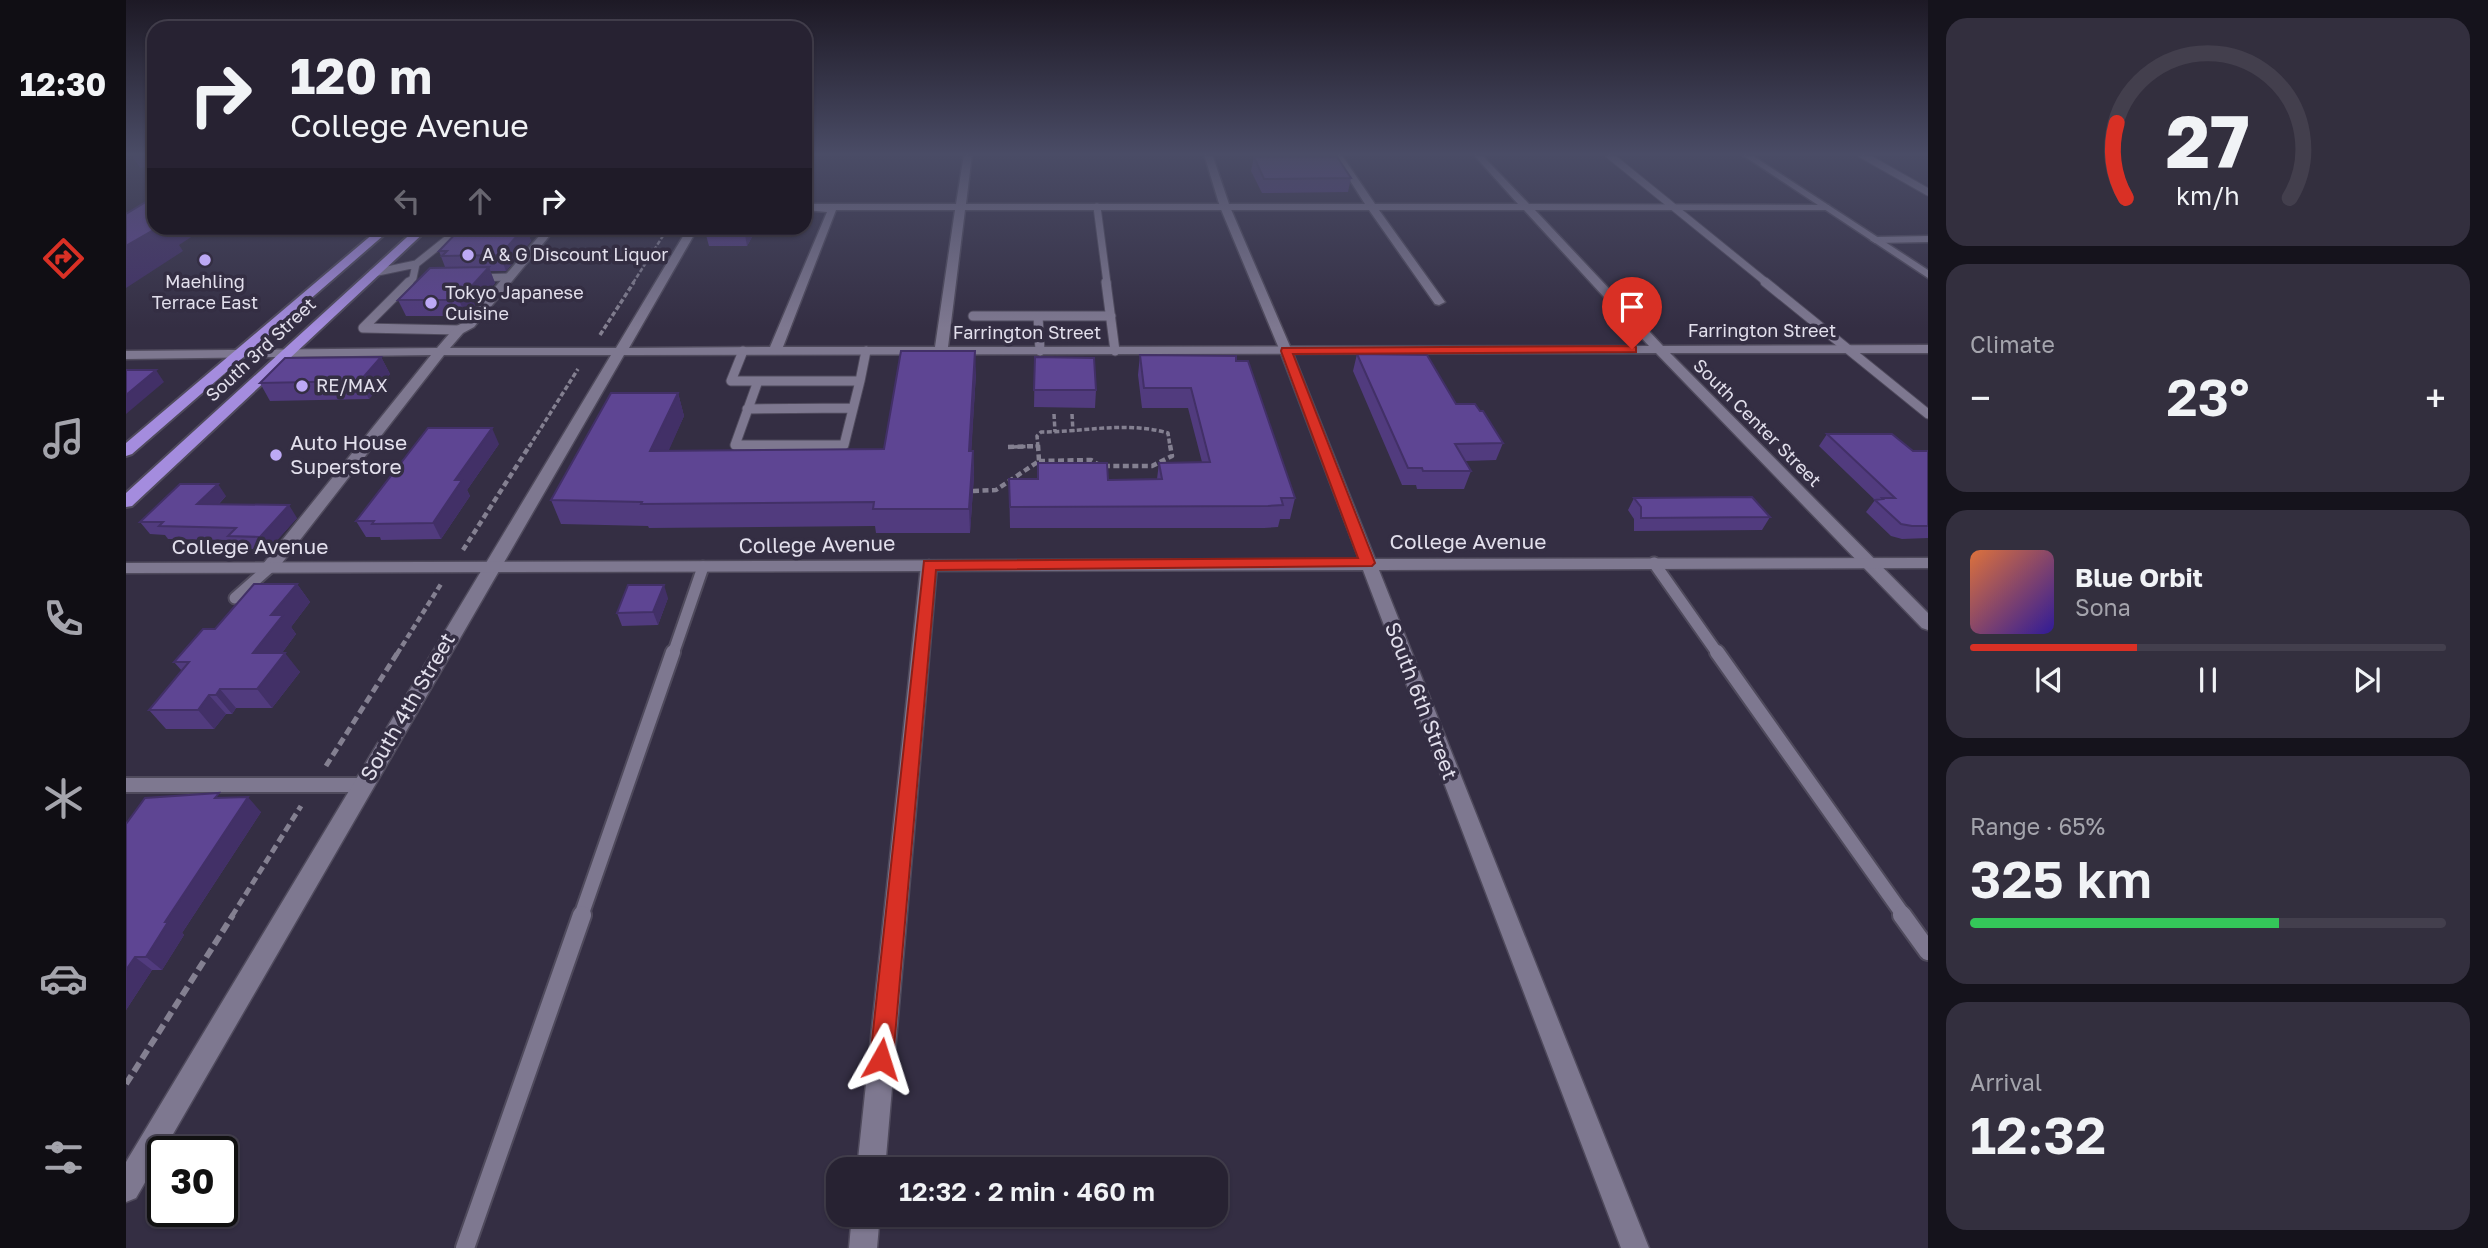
<!DOCTYPE html>
<html lang="en">
<head>
<meta charset="utf-8">
<style>
  :root { --surface:#272232; --page:#332f3e; --text:#f1f3f6; --muted:#a4a4ac; --line:#433f4d; --accent:#d93025 }
  body { margin:0; font-family:"Golos Text",sans-serif; background:var(--page); color:var(--text); height:100vh; display:flex; flex-direction:column; font-size:26px; white-space:nowrap }
  * { box-sizing:border-box; margin:0 }
  p { font-size:23px; color:var(--muted) }
  .icon { flex:none; width:38px; height:38px; fill:none; stroke:currentColor; stroke-width:2; stroke-linecap:round; stroke-linejoin:round }
  .map { position:relative; flex:1; overflow:hidden }
  .side { display:flex; flex-direction:column; gap:18px; padding:18px; background:#15131c; width:560px }
  .side>* { flex:none }
  .top-card { position:absolute; left:21px; top:21px; width:665px; height:214px; border-radius:21px; box-shadow:0 2px 5px #0004,0 0 0 2px var(--line); background:#272232; color:var(--text); overflow:hidden }
  .speed { position:absolute; left:21px; top:1136px; display:flex; gap:14px; font-size:35px; font-weight:700; text-align:center }
  .speed>* { display:grid; place-content:center; width:91px; height:91px; border-radius:50%; background:var(--surface); box-shadow:0 2px 5px #0004,0 0 0 2px var(--line); line-height:1 }
  .speed .limit { border:4px solid #111; border-radius:10px; background:#fff; color:#111 }
  .pin { position:absolute; display:grid; place-items:center; width:60px; height:60px; color:#fff; margin:-72px -30px; border-radius:50% 50% 50% 0; rotate:-45deg; box-shadow:0 0 7px #0007 }
  .pin .icon { rotate:45deg }
  .me { position:absolute; width:77px; margin:-38px; rotate:6deg; stroke-linejoin:round; filter:drop-shadow(0 0 5px #0008) }
  .turn { display:flex; align-items:center; gap:24px; height:147px; padding:0 28px; font-size:32px }
  .turn .icon { width:91px; height:91px; stroke-width:2.5 }
  .turn b { display:block; font-size:49px; line-height:60px }
  .lanes { display:flex; align-items:center; height:66px; padding:0 28px; background:#0003; justify-content:center; gap:35px; direction:ltr }
  .lanes .off { opacity:.35 }
  .big { font-size:52px; font-weight:600; line-height:1.1 }
  .side .card { flex:1; display:flex; flex-direction:column; justify-content:center; gap:10px; min-width:0; padding:0 24px; border-radius:21px; background:var(--page) }
  .side .dial { align-items:center; gap:0 }
  .dial svg { height:182px; overflow:visible; fill:none; stroke:var(--line); stroke-width:7; stroke-linecap:round; text-anchor:middle }
  .dial text { fill:var(--text); stroke:none }
  .song { display:flex; align-items:center; gap:21px }
  .cover { width:84px; height:84px; border-radius:10px; background:linear-gradient(135deg,hsl(20 70% 55%),hsl(250 70% 35%)) }
  .played { height:7px; border-radius:4px; background:linear-gradient(90deg,var(--accent) 35%,var(--line) 35%) }
  .keys { display:flex; justify-content:space-around; direction:ltr }
  .heat { display:flex; justify-content:space-between; align-items:center; font-size:38px; direction:ltr }
  .charge { height:10px; border-radius:5px; background:linear-gradient(90deg,#34c759 65%,var(--line) 0) }
  .trip { position:absolute; left:700px; top:1157px; width:402px; height:70px; border-radius:21px; background:var(--surface); box-shadow:0 2px 5px #0004,0 0 0 2px var(--line); font-weight:600; line-height:70px; text-align:center }
  main { display:flex; flex:1; min-height:0 }
  .menu { display:flex; flex-direction:column; width:126px; justify-content:space-around; align-items:center; background:#100e14; color:var(--muted) }
  .menu .icon { width:49px; height:49px }
  .menu .active { color:var(--accent) }
  .menu b { font-size:32px; color:var(--text) }
  .map>svg:first-child { display:block }
  .lines { fill:none; stroke-linecap:round; stroke-linejoin:round }
  .service-far4-casing { stroke:#4f4a5c; stroke-width:9 }
  .service-far3-casing { stroke:#4f4a5c; stroke-width:11 }
  .service-far2-casing { stroke:#4f4a5c; stroke-width:15 }
  .service-far1-casing { stroke:#4f4a5c; stroke-width:18 }
  .service-casing { stroke:#4f4a5c; stroke-width:22 }
  .minor-casing { stroke:#4f4a5c; stroke-width:3 }
  .tertiary-casing { stroke:#4f4a5c; stroke-width:3 }
  .secondary-casing { stroke:#4f4a5c; stroke-width:3 }
  .trunk-casing { stroke:#4f4a5c; stroke-width:4 }
  .path-far4 { stroke:#848091; stroke-width:2.5; stroke-dasharray:4.5 2; stroke-linecap:butt }
  .path-far3 { stroke:#848091; stroke-width:3.5; stroke-dasharray:5 2.5; stroke-linecap:butt }
  .path-far2 { stroke:#848091; stroke-width:4.5; stroke-dasharray:6 3.5; stroke-linecap:butt }
  .path-far1 { stroke:#848091; stroke-width:5; stroke-dasharray:8 4.5; stroke-linecap:butt }
  .path { stroke:#848091; stroke-width:6; stroke-dasharray:10 5; stroke-linecap:butt }
  .service-far4 { stroke:#7e7890; stroke-width:7 }
  .service-far3 { stroke:#7e7890; stroke-width:9 }
  .service-far2 { stroke:#7e7890; stroke-width:11 }
  .service-far1 { stroke:#7e7890; stroke-width:14 }
  .service { stroke:#7e7890; stroke-width:18 }
  .minor { fill:#7e7890; fill-rule:evenodd }
  .tertiary { fill:#7e7890; fill-rule:evenodd }
  .secondary { fill:#7e7890; fill-rule:evenodd }
  .trunk { fill:#a48cde; fill-rule:evenodd }
  .wall { fill:#513b7e }
  .shaded-wall { fill:#423067 }
  .building { fill:#5e4593; stroke:#423067; stroke-width:2 }
  .route { fill:#d93025; stroke:#8d1f18; stroke-width:2 }
  .poi-dot { fill:#bda9f5; stroke:#342e43; stroke-width:2.5 }
  .labels { text-anchor:middle; stroke-width:7; stroke-linejoin:round; paint-order:stroke }
  .far-poi-label { font-size:18px; fill:#e2dfec; stroke:#342e43; text-anchor:start }
  .far-street-label { font-size:18px; fill:#e2dfec; stroke:#342e43 }
  .poi-label { font-size:21px; fill:#e2dfec; stroke:#342e43; text-anchor:start }
  .street-label { font-size:21px; fill:#e2dfec; stroke:#342e43 }
</style>
</head>
<body>
<main>
<nav class="menu">
<b>12:30</b>
<svg class="icon active" aria-label="directions" viewBox="0 0 24 24"><path d="M12 3l9 9-9 9-9-9zM9 14v-3h6M13 9l2 2-2 2"/></svg>
<svg class="icon" aria-label="music" viewBox="0 0 24 24"><path d="M9 18V5l10-2v13"/><circle cx="6" cy="18" r="3"/><circle cx="16" cy="16" r="3"/></svg>
<svg class="icon" aria-label="phone" viewBox="0 0 24 24"><path d="M5 4h4l2 5-3 2q2 4 5 5l2-3 5 2v4C11 20 4 13 5 4z"/></svg>
<svg class="icon" aria-label="climate" viewBox="0 0 24 24"><path d="M12 3v18M4 7l16 10M4 17L20 7"/></svg>
<svg class="icon" aria-label="car" viewBox="0 0 24 24"><path d="M5 17H2v-5l4-1 3-4h7l3 4 3 1v5h-3M9 17h6M6 11h13"/><circle cx="7" cy="17" r="2"/><circle cx="17" cy="17" r="2"/></svg>
<svg class="icon" aria-label="filters" viewBox="0 0 24 24"><path d="M4 7h16M4 17h16"/><circle cx="9" cy="7" r="2"/><circle cx="15" cy="17" r="2"/></svg>
</nav>
<div class="map">
<svg width="1802" height="1248" viewBox="0 0 1802 1248">
  <rect width="100%" height="100%" fill="#342e43"/>
  <g class="lines">
    <g class="service-far4-casing">
      <path id="service-far4" d="M 1482,154 L 1641,283
        M 1735,154 L 1802,192
        M 971,207 L 981,283
        M 247,273 L 290,264
        M 350,278 L 383,277
        M 282,283 L 287,278 L 290,264 L 335,228"/>
    </g>
    <g class="service-far3-casing">
      <path id="service-far3" d="M 283,282 L 237,328 L 333,330
        M 980,282 L 989,351
        M 1639,282 L 1802,414
        M 847,316 L 912,316
        M 617,351 L 605,381 L 734,381 L 740,351
        M 914,351 L 912,316 L 985,316
        M 632,381 L 609,445 L 718,445 L 734,381
        M 621,409 L 727,408"/>
    </g>
    <g class="service-far2-casing">
      <path id="service-far2" d="M 1528,563 L 1592,654
        M 109,598 L 143,568
        M 547,654 L 577,567"/>
    </g>
    <g class="service-far1-casing">
      <path id="service-far1" d="M 1591,652 L 1778,916
        M 0,785 L 236,785
        M 455,916 L 547,652"/>
    </g>
    <g class="service-casing">
      <path id="service" d="M 1776,915 L 1802,951
        M 339,1248 L 456,915"/>
    </g>
    <g class="minor-casing">
      <path id="minor" d="M 838,154 L 846,154 L 840,204 L 1239,204 L 1207,154 L 1215,154 L 1249,204 L 1392,204 L 1347,154 L 1355,154 L 1403,204 L 1703,205 L 1703,209 L 1700,210 L 1409,210 L 1537,346 L 1802,345 L 1802,353 L 1544,353 L 1802,613 L 1802,630 L 1796,628 L 1530,353 L 498,355 L 10,1198 L 0,1202 L 0,1162 L 485,355 L 318,355 L 149,572 L 137,572 L 135,568 L 137,564 L 305,355 L 0,359 L 0,351 L 311,348 L 329,327 L 340,321 L 420,228 L 430,228 L 348,327 L 337,333 L 324,348 L 490,348 L 562,228 L 572,228 L 503,348 L 644,347 L 701,212 L 679,210 L 679,204 L 830,204 ZM 710,210 L 829,210 L 809,347 L 657,347 ZM 839,210 L 1243,210 L 1309,304 L 1313,305 L 1319,302 L 1253,210 L 1398,210 L 1523,346 L 822,347 Z
        M 1802,236 L 1802,242 L 1749,243 L 1744,240 L 1749,237 Z
        M 803,560 L 811,565 L 759,1169 L 731,1169 L 795,565 Z
        M 726,1214 L 754,1214 L 751,1248 L 723,1248 Z"/>
    </g>
    <g class="tertiary-casing">
      <path id="tertiary" d="M 1078,154 L 1086,154 L 1104,207 L 1166,351 L 1249,559 L 1802,558 L 1802,568 L 1253,570 L 1523,1248 L 1495,1248 L 1237,570 L 0,573 L 0,563 L 1233,559 L 1154,351 L 1094,207 Z"/>
    </g>
    <g class="secondary-casing">
      <path id="secondary" d="M 1615,154 L 1624,154 L 1802,270 L 1802,278 Z"/>
    </g>
    <g class="trunk-casing">
      <path id="trunk" d="M 254,228 L 266,228 L 6,454 L 0,456 L 0,443 Z
        M 291,228 L 303,228 L 6,506 L 0,507 L 0,493 Z"/>
    </g>
    <path class="path-far4" d="M 507,283 L 542,228"/>
    <path class="path-far3" d="M 474,335 L 508,282
      M 928,414 L 929,432
      M 946,414 L 947,432
      M 403,447 L 452,369
      M 887,447 L 912,446
      M 912,447 L 911,436 L 915,432 C 959,432 999,421 1042,433 L 1044,447"/>
    <path class="path-far2" d="M 912,445 L 913,461
      M 882,447 L 912,446
      M 913,461 L 965,460 L 975,466 L 1026,466 L 1046,456 L 1044,445
      M 847,491 L 870,490 L 913,461
      M 337,550 L 404,445
      M 271,654 L 315,584"/>
    <path class="path-far1" d="M 200,766 L 272,652
      M 106,916 L 175,806"/>
    <path class="path" d="M 0,1084 L 107,915"/>
    <use href="#service-far4" class="service-far4"/>
    <use href="#service-far3" class="service-far3"/>
    <use href="#service-far2" class="service-far2"/>
    <use href="#service-far1" class="service-far1"/>
    <use href="#service" class="service"/>
    <use href="#minor" class="minor"/>
    <use href="#tertiary" class="tertiary"/>
    <use href="#secondary" class="secondary"/>
    <use href="#trunk" class="trunk"/>
  </g>
  <path class="wall" d="M 1128,157 L 1225,178 L 1222,192 L 1136,193 L 1125,171 Z
    M 335,228 L 400,228 L 405,241 L 380,271 L 364,271 L 369,283 L 340,316 L 280,316 L 272,300 L 321,268 L 319,267 L 313,251 Z
    M 585,228 L 631,228 L 621,246 L 583,246 L 580,235 Z
    M 1231,354 L 1330,404 L 1377,443 L 1370,460 L 1339,461 L 1345,471 L 1338,489 L 1291,489 L 1290,485 L 1276,485 L 1227,371 Z
    M 1014,355 L 1110,361 L 1169,498 L 1164,519 L 1154,519 L 1152,527 L 1138,528 L 884,528 L 883,479 L 1031,479 L 1033,463 L 1076,462 L 1062,408 L 1016,408 L 1012,375 Z
    M 255,357 L 264,374 L 243,399 L 144,401 L 134,383 Z
    M 909,357 L 970,390 L 969,408 L 908,407 Z
    M 850,373 L 845,451 L 847,451 L 848,475 L 844,533 L 750,533 L 749,526 L 523,528 L 522,526 L 435,524 L 425,500 L 552,393 L 558,416 L 542,451 L 758,449 Z
    M 1701,434 L 1787,451 L 1802,451 L 1802,538 L 1776,539 L 1765,536 L 1740,512 L 1749,500 L 1693,446 Z
    M 373,444 L 341,490 L 344,496 L 315,539 L 255,540 L 254,537 L 240,537 L 230,521 Z
    M 100,496 L 93,504 L 171,518 L 143,549 L 111,549 L 105,540 L 42,539 L 39,535 L 24,534 L 14,522 Z
    M 1508,498 L 1644,517 L 1636,530 L 1508,531 L 1508,519 L 1502,510 Z
    M 171,584 L 184,602 L 165,627 L 170,634 L 156,653 L 174,672 L 146,708 L 110,708 L 106,714 L 100,714 L 88,729 L 40,729 L 23,710 L 56,671 L 48,662 L 89,629 Z
    M 542,598 L 532,625 L 496,626 L 491,613 Z
    M 97,798 L 135,812 L 56,933 L 58,935 L 36,970 L 26,970 L 0,1010 L 0,824 Z"/>
  <path class="shaded-wall" d="M 5,154 L 28,154 L 28,165 L 14,168 Z
    M 30,228 L 79,228 L 53,245 L 57,251 L 0,288 L 0,246 Z
    M 398,228 L 400,228 L 405,241 L 380,271 L 374,255 Z
    M 623,228 L 631,228 L 621,246 L 619,235 Z
    M 363,267 L 369,283 L 340,316 L 333,300 Z
    M 849,351 L 850,373 L 844,475 L 843,451 Z
    M 255,357 L 264,374 L 243,399 L 234,381 Z
    M 30,370 L 38,382 L 0,414 L 0,395 Z
    M 552,393 L 558,416 L 532,475 L 524,451 Z
    M 366,428 L 373,444 L 341,490 L 344,496 L 315,539 L 307,523 L 329,480 Z
    M 847,451 L 848,475 L 844,533 L 843,509 Z
    M 92,484 L 100,496 L 80,517 L 71,504 Z
    M 163,505 L 171,518 L 143,549 L 134,537 Z
    M 171,584 L 184,602 L 165,627 L 170,634 L 142,672 L 127,653 L 145,615 Z
    M 538,585 L 542,598 L 532,625 L 527,612 Z
    M 159,653 L 174,672 L 146,708 L 131,689 Z
    M 94,689 L 110,708 L 106,714 L 90,695 Z
    M 83,695 L 100,714 L 88,729 L 72,710 Z
    M 122,797 L 135,812 L 56,933 L 58,935 L 36,970 L 20,957 L 39,922 Z
    M 9,957 L 26,970 L 0,1010 L 0,970 Z"/>
  <path class="building" d="M 1128,157 L 1211,157 L 1225,178 L 1138,179 Z
    M 28,197 L 28,221 L 27,222 L 28,222 L 28,228 L 31,228 L 0,246 L 0,214 Z
    M 335,228 L 398,228 L 374,255 L 316,256 L 321,251 L 313,251 Z
    M 585,228 L 623,228 L 619,235 L 580,235 Z
    M 363,267 L 333,300 L 272,300 L 304,268 Z
    M 775,351 L 849,351 L 843,451 L 847,451 L 843,509 L 747,509 L 748,502 L 515,504 L 516,502 L 425,500 L 485,393 L 552,393 L 524,451 L 758,449 Z
    M 1231,354 L 1301,355 L 1330,404 L 1349,404 L 1354,411 L 1357,411 L 1377,443 L 1329,444 L 1345,471 L 1297,471 L 1296,468 L 1282,468 Z
    M 1014,355 L 1110,356 L 1110,361 L 1122,361 L 1169,498 L 1155,498 L 1157,505 L 1142,506 L 884,507 L 883,479 L 912,479 L 912,463 L 981,463 L 982,480 L 1036,479 L 1033,463 L 1084,462 L 1065,388 L 1018,388 Z
    M 255,357 L 234,381 L 134,383 L 159,358 Z
    M 909,357 L 968,358 L 970,390 L 908,390 Z
    M 0,370 L 30,370 L 0,395 Z
    M 302,428 L 366,428 L 329,480 L 336,480 L 307,523 L 246,524 L 248,521 L 230,521 Z
    M 1701,434 L 1766,434 L 1787,451 L 1802,451 L 1802,526 L 1786,526 L 1775,524 L 1749,500 L 1757,499 L 1756,498 L 1769,498 Z
    M 54,484 L 92,484 L 71,504 L 163,505 L 134,537 L 102,536 L 110,528 L 33,526 L 37,522 L 14,522 Z
    M 1626,497 L 1644,517 L 1515,518 L 1515,507 L 1508,498 Z
    M 128,584 L 171,584 L 145,615 L 157,615 L 127,653 L 159,653 L 131,689 L 94,689 L 90,695 L 83,695 L 72,710 L 23,710 L 63,662 L 48,662 L 77,629 L 89,629 Z
    M 502,585 L 538,585 L 527,612 L 491,613 Z
    M 93,793 L 89,798 L 122,797 L 39,922 L 42,922 L 20,957 L 9,957 L 0,970 L 0,824 L 19,798 Z"/>
  <linearGradient id="sky" x2="0" y2="1"><stop stop-color="#1d1925"/><stop offset="0.47" stop-color="#4a4c66"/><stop offset="1" stop-color="#4a4c66" stop-opacity="0"/></linearGradient>
  <rect width="1802" height="328" fill="url(#sky)"/>
  <path class="route" d="M 1506,346 L 1510,347 L 1510,352 L 1167,354 L 1249,563 L 1246,566 L 810,570 L 767,1059 L 763,1067 L 755,1071 L 747,1067 L 744,1059 L 798,561 L 1232,558 L 1155,351 L 1156,348 Z"/>
  <g class="poi-dot">
    <circle cx="342" cy="255" r="7"/>
    <circle cx="79" cy="260" r="7"/>
    <circle cx="305" cy="303" r="7"/>
    <circle cx="176" cy="386" r="7"/>
    <circle cx="150" cy="455" r="7"/>
  </g>
  <g class="labels">
    <g class="far-poi-label">
      <text x="356" y="261">A &amp; G Discount Liquor</text>
      <text x="79" y="288" text-anchor="middle">Maehling<tspan x="79" dy="21">Terrace East</tspan></text>
      <text x="319" y="299">Tokyo Japanese<tspan x="319" dy="21">Cuisine</tspan></text>
      <text x="190" y="392">RE/MAX</text>
    </g>
    <g class="far-street-label">
      <text x="1636" y="337">Farrington Street</text>
      <text x="901" y="339">Farrington Street</text>
      <text transform="translate(135 350) rotate(-43)" y="6">South 3rd Street</text>
      <text transform="translate(1631 423) rotate(45)" y="6">South Center Street</text>
    </g>
    <g class="poi-label">
      <text x="164" y="450">Auto House<tspan x="164" dy="24">Superstore</tspan></text>
    </g>
    <g class="street-label">
      <text x="1342" y="549">College Avenue</text>
      <text transform="translate(691 545) rotate(-1)" y="7">College Avenue</text>
      <text x="124" y="554">College Avenue</text>
      <text transform="translate(1295 701) rotate(69)" y="7">South 6th Street</text>
      <text transform="translate(282 707) rotate(-60)" y="7">South 4th Street</text>
    </g>
  </g>
</svg>
<div class="speed"><div class="limit">30</div></div>
<div class="pin" style="left:1506px;top:349px;background:#d93025"><svg class="icon" aria-label="arrive" viewBox="0 0 24 24"><path d="M6 21V4h12l-3 4 3 4H6"/></svg></div>
<svg class="me" style="left:755px;top:1059px" viewBox="-20 -20 40 40"><path d="M0-17L14 15 0 8-14 15z" fill="#d93025" stroke="#fff" stroke-width="4"/></svg>
<div class="trip">12:32 · 2 min · 460 m</div>
<div class="top-card">
<div class="turn"><svg class="icon" aria-label="right" viewBox="0 0 24 24"><path d="M7 20v-9h11M14 6l5 5-5 5"/></svg><div><b>120 m</b>College Avenue</div></div>
<div class="lanes"><svg class="icon off" aria-label="left" viewBox="0 0 24 24"><path d="M17 20v-9H6M10 6l-5 5 5 5"/></svg><svg class="icon off" aria-label="ahead" viewBox="0 0 24 24"><path d="M12 20V5M6 11l6-6 6 6"/></svg><svg class="icon" aria-label="right" viewBox="0 0 24 24"><path d="M7 20v-9h11M14 6l5 5-5 5"/></svg></div>
</div>
</div>
<section class="side">
<div class="card dial"><svg viewBox="0 0 100 80">
<path d="M14 69A42 42 0 1 1 86 69"/>
<path d="M14 69A42 42 0 0 1 10 36" stroke="#d93025"/>
<text x="50" y="56" font-size="32" font-weight="700">27</text>
<text x="50" y="72" font-size="11">km/h</text>
</svg></div>
<div class="card"><p>Climate</p>
<div class="heat"><a>−</a><b class="big">23°</b><a>+</a></div>
</div>
<div class="card">
<div class="song"><i class="cover"></i><div><b>Blue Orbit</b><p>Sona</p></div></div>
<div class="played"></div>
<div class="keys"><svg class="icon" aria-label="previous" viewBox="0 0 24 24"><path d="M18 5L8 12l10 7zM5 5v14"/></svg><svg class="icon" aria-label="pause" viewBox="0 0 24 24"><path d="M8 5v14M16 5v14"/></svg><svg class="icon" aria-label="next" viewBox="0 0 24 24"><path d="M6 5l10 7-10 7zM19 5v14"/></svg></div>
</div>
<div class="card"><p>Range · 65%</p><b class="big">325 km</b><div class="charge"></div></div>
<div class="card"><p>Arrival</p><b class="big">12:32</b></div>
</section>
</main>
</body>
</html>
